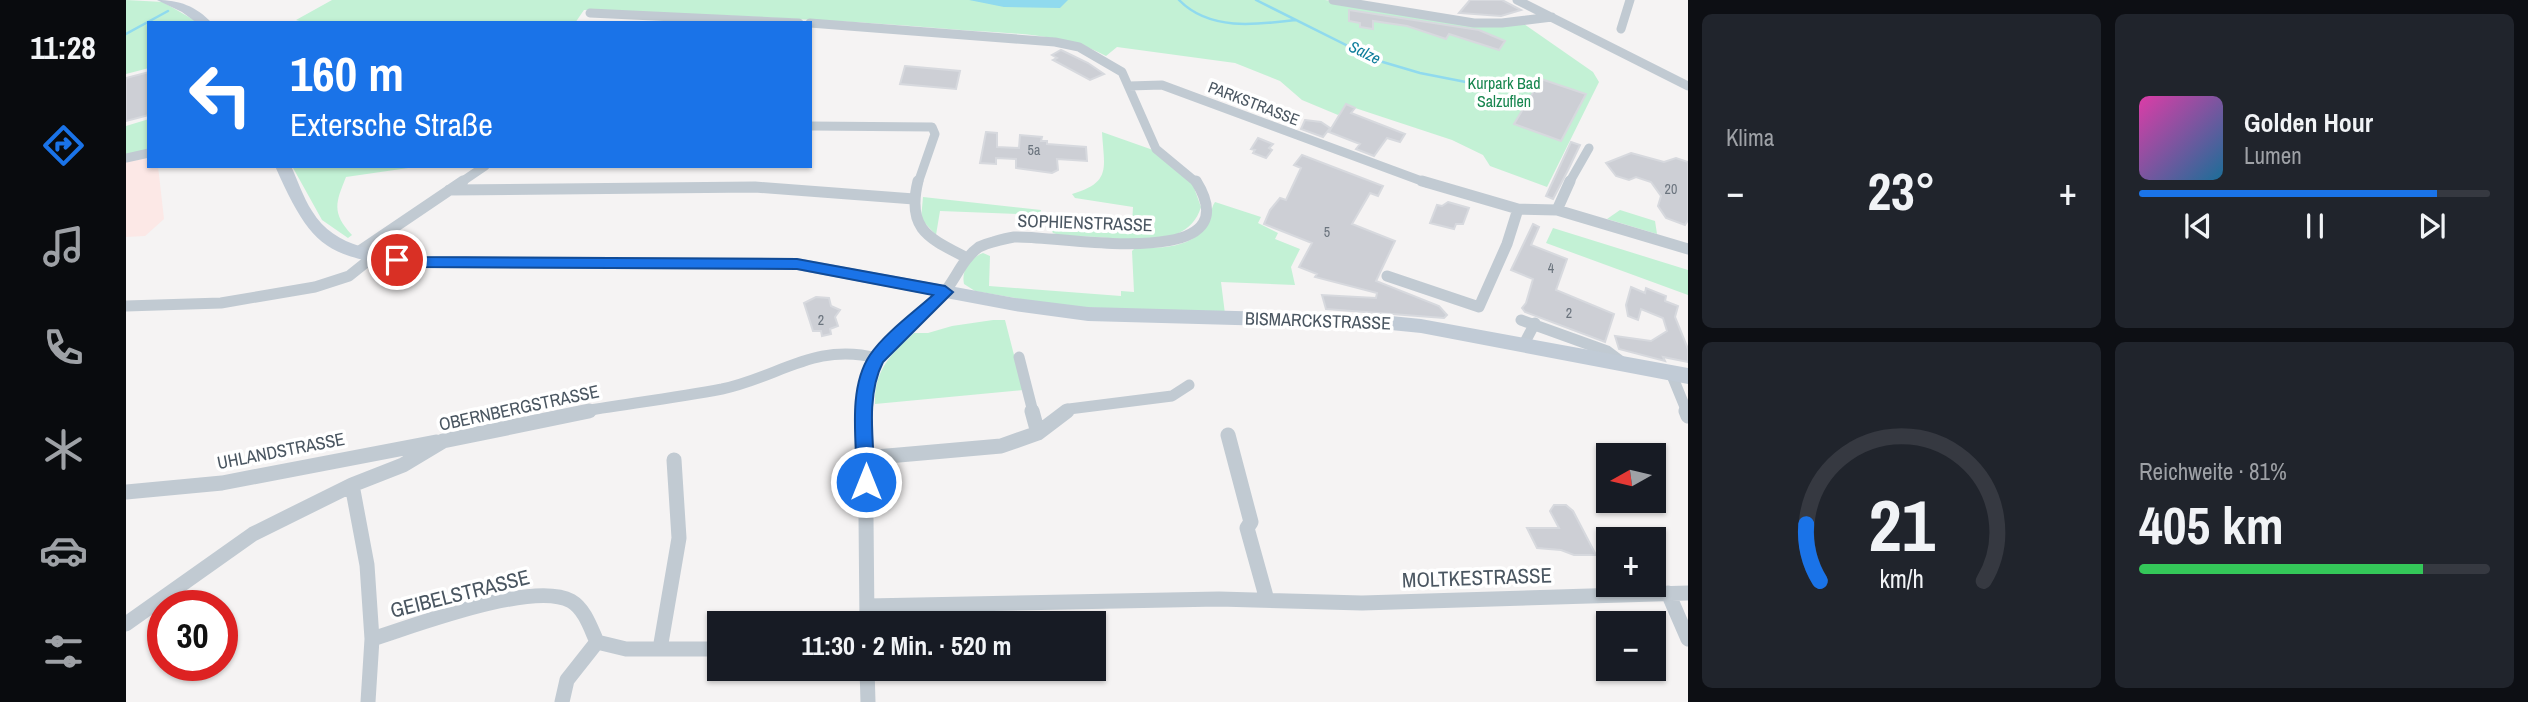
<!DOCTYPE html>
<html lang="de">
<head>
<meta charset="utf-8">
<style>
  :root { --surface:#171b24; --page:#20242c; --text:#f1f3f6; --muted:#9ea1a6; --line:#363941; --accent:#1a73e8 }
  body { margin:0; font-family:"Archivo Narrow",sans-serif; background:var(--page); color:var(--text); height:100vh; display:flex; flex-direction:column; font-size:26px; white-space:nowrap }
  * { box-sizing:border-box; margin:0 }
  p { font-size:23px; color:var(--muted) }
  .icon { flex:none; width:38px; height:38px; fill:none; stroke:currentColor; stroke-width:2; stroke-linecap:round; stroke-linejoin:round }
  .map { position:relative; flex:1; overflow:hidden }
  .panel { display:flex; flex-direction:column; gap:14px; padding:14px; background:#0d0f14; width:840px }
  .panel>* { flex:none }
  .banner { position:absolute; left:21px; top:21px; width:665px; height:147px; border-radius:0px; box-shadow:0 2px 5px #0004; background:#1a73e8; color:#fff; overflow:hidden }
  .needle { width:46px; rotate:262deg }
  .controls { position:absolute; left:1470px; top:443px; display:grid; gap:14px }
  .controls a { display:grid; place-items:center; width:70px; height:70px; border-radius:0px; background:var(--surface); box-shadow:0 2px 5px #0004; font-size:35px }
  .speed { position:absolute; left:21px; top:590px; display:flex; gap:14px; font-size:35px; font-weight:700; text-align:center }
  .speed>* { display:grid; place-content:center; width:91px; height:91px; border-radius:50%; background:var(--surface); box-shadow:0 2px 5px #0004; line-height:1 }
  .speed .limit { border:10px solid #d22; background:#fff; color:#111 }
  .pin { position:absolute; display:grid; place-items:center; width:60px; height:60px; color:#fff; margin:-30px; border:4px solid #fff; border-radius:50%; box-shadow:0 2px 7px #0007 }
  .me { position:absolute; width:77px; margin:-38px; rotate:0deg; stroke-linejoin:round; filter:drop-shadow(0 0 5px #0008) }
  .turn { display:flex; align-items:center; gap:24px; height:147px; padding:0 28px; font-size:32px }
  .turn .icon { width:91px; height:91px; stroke-width:2.5 }
  .turn b { display:block; font-size:49px; line-height:60px }
  .big { font-size:52px; font-weight:700; line-height:1.1 }
  .panel .card { flex:1; display:flex; flex-direction:column; justify-content:center; gap:10px; min-width:0; padding:0 24px; border-radius:10px; background:var(--page) }
  .panel .dial { align-items:center; gap:0 }
  .dial svg { height:182px; overflow:visible; fill:none; stroke:var(--line); stroke-width:7; stroke-linecap:round; text-anchor:middle }
  .dial text { fill:var(--text); stroke:none }
  .song { display:flex; align-items:center; gap:21px }
  .cover { width:84px; height:84px; border-radius:10px; background:linear-gradient(135deg,hsl(320 70% 55%),hsl(200 70% 35%)) }
  .played { height:7px; border-radius:4px; background:linear-gradient(90deg,var(--accent) 85%,var(--line) 85%) }
  .keys { display:flex; justify-content:space-around; direction:ltr }
  .heat { display:flex; justify-content:space-between; align-items:center; font-size:38px; direction:ltr }
  .charge { height:10px; border-radius:5px; background:linear-gradient(90deg,#34c759 81%,var(--line) 0) }
  .panel .tiles { flex:1; display:grid; gap:14px; grid-template-columns:repeat(2,1fr) }
  .trip { position:absolute; left:581px; top:611px; width:399px; height:70px; border-radius:0px; background:var(--surface); box-shadow:0 2px 5px #0004; font-weight:700; line-height:70px; text-align:center }
  main { display:flex; flex:1; min-height:0 }
  .menu { display:flex; flex-direction:column; width:126px; justify-content:space-around; align-items:center; background:#090b0e; color:var(--muted) }
  .menu .icon { width:49px; height:49px }
  .menu .selected { color:var(--accent) }
  .menu b { font-size:32px; color:var(--text) }
  .map>svg:first-child { display:block }
  .medical { fill:#fce8e6 }
  .green { fill:#c3f1d5 }
  .water { fill:#90daee }
  .lines { fill:none; stroke-linecap:round; stroke-linejoin:round }
  .stream { stroke:#90daee; stroke-width:2.5 }
  .building { fill:#cdcfd5; stroke:#d7d9de; stroke-width:2 }
  .street-far2 { stroke:#c1cad2; stroke-width:9 }
  .street-far1 { stroke:#c1cad2; stroke-width:11 }
  .street { stroke:#c1cad2; stroke-width:15 }
  .secondary { fill:#c1cbd6; fill-rule:evenodd }
  .route { fill:#1a73e8; stroke:#114b97; stroke-width:2 }
  .labels { text-anchor:middle; stroke-width:7; stroke-linejoin:round; paint-order:stroke }
  .number-label { font-size:14px; fill:#6b747e }
  .far-water-label { font-size:16px; font-style:italic; fill:#0c7c9b; stroke:#fff }
  .far-park-label { font-size:16px; fill:#17864f; stroke:#fff }
  .far-street-label { font-size:16px; fill:#4a5661; stroke:#fff }
  .street-label { font-size:18px; fill:#4a5661; stroke:#fff }
  .near-street-label { font-size:21px; fill:#4a5661; stroke:#fff }
</style>
</head>
<body>
<main>
<nav class="menu">
<b>11:28</b>
<svg class="icon selected" aria-label="directions" viewBox="0 0 24 24"><path d="M12 3l9 9-9 9-9-9zM9 14v-3h6M13 9l2 2-2 2"/></svg>
<svg class="icon" aria-label="music" viewBox="0 0 24 24"><path d="M9 18V5l10-2v13"/><circle cx="6" cy="18" r="3"/><circle cx="16" cy="16" r="3"/></svg>
<svg class="icon" aria-label="phone" viewBox="0 0 24 24"><path d="M5 4h4l2 5-3 2q2 4 5 5l2-3 5 2v4C11 20 4 13 5 4z"/></svg>
<svg class="icon" aria-label="climate" viewBox="0 0 24 24"><path d="M12 3v18M4 7l16 10M4 17L20 7"/></svg>
<svg class="icon" aria-label="car" viewBox="0 0 24 24"><path d="M5 17H2v-5l4-1 3-4h7l3 4 3 1v5h-3M9 17h6M6 11h13"/><circle cx="7" cy="17" r="2"/><circle cx="17" cy="17" r="2"/></svg>
<svg class="icon" aria-label="filters" viewBox="0 0 24 24"><path d="M4 7h16M4 17h16"/><circle cx="9" cy="7" r="2"/><circle cx="15" cy="17" r="2"/></svg>
</nav>
<div class="map">
<svg width="1562" height="702" viewBox="0 0 1562 702">
  <rect width="100%" height="100%" fill="#f5f3f3"/>
  <path class="medical" d="M 23,158 L 23,166 L 32,166 L 38,219 L 19,236 L 0,237 L 0,162 Z"/>
  <path class="green" d="M 0,0 L 37,2 L 73,23 L 23,23 L 23,68 L 0,74 Z
    M 206,0 L 1199,0 L 1351,24 L 1398,24 L 1467,72 L 1473,82 L 1421,187 L 1364,166 L 1357,155 L 1326,140 L 1220,105 L 1212,115 L 1176,100 L 1154,81 L 1109,63 L 991,47 L 980,56 C 936,32 884,34 835,30 C 710,19 583,15 458,10 L 449,23 L 180,23 L 170,20 Z
    M 23,119 L 23,150 L 0,155 L 0,126 Z
    M 976,132 L 1027,150 L 1066,182 L 1075,207 C 1062,250 1005,239 970,237 C 957,236 940,238 927,233 L 923,226 L 926,214 L 1006,224 L 1007,207 L 949,198 L 946,194 C 986,182 978,168 976,132 Z
    M 166,166 L 296,166 L 220,177 C 209,204 206,213 226,235 L 222,238 L 196,220 Z
    M 797,197 L 915,210 L 914,215 L 814,211 L 810,235 L 795,219 Z
    M 1089,202 L 1135,217 L 1132,223 L 1152,233 L 1149,239 L 1174,249 L 1165,267 L 1169,285 L 1095,282 L 1099,314 L 935,306 L 849,291 L 838,284 C 835,270 844,258 857,253 L 864,256 L 863,286 L 995,296 L 995,291 L 1008,292 L 1006,251 L 1009,248 C 1033,248 1062,249 1079,228 C 1085,220 1084,209 1089,202 Z
    M 1494,210 L 1529,221 L 1531,234 L 1481,219 Z
    M 1427,228 L 1562,270 L 1562,295 L 1420,243 Z
    M 867,320 L 879,320 L 897,390 L 749,404 C 748,370 765,354 788,333 L 802,333 L 826,326 Z"/>
  <path class="water" d="M 843,0 L 942,0 L 934,8 L 878,7 Z"/>
  <g class="lines">
    <path class="stream" d="M 1053,0 C 1083,31 1130,25 1170,20
      M 1130,0 L 1250,60 L 1294,73 L 1355,85
      M 0,34 L 42,11"/>
  </g>
  <path class="building" d="M 1344,0 L 1376,0 L 1395,10 L 1375,16 L 1333,13 Z
    M 1223,10 L 1353,30 L 1379,41 L 1373,50 L 1323,34 L 1320,39 L 1281,26 L 1247,21 L 1247,29 L 1234,27 L 1234,23 L 1223,21 Z
    M 935,50 L 962,63 L 978,74 L 964,80 L 927,60 L 931,58 L 926,55 Z
    M 779,66 L 834,71 L 830,89 L 774,84 Z
    M 23,72 L 23,115 L 0,121 L 0,78 Z
    M 1415,79 L 1460,94 L 1435,141 L 1388,124 Z
    M 1220,104 L 1229,108 L 1225,113 L 1279,134 L 1274,142 L 1261,138 L 1248,156 L 1230,149 L 1234,144 L 1203,132 Z
    M 1179,120 L 1195,122 L 1204,128 L 1197,137 L 1175,129 Z
    M 860,132 L 871,133 L 871,147 L 893,148 L 894,135 L 916,137 L 915,141 L 921,141 L 921,144 L 960,147 L 961,161 L 931,159 L 932,170 L 926,173 L 890,168 L 890,159 L 870,158 L 870,164 L 854,163 Z
    M 1132,138 L 1147,144 L 1143,148 L 1146,150 L 1140,158 L 1127,153 L 1129,150 L 1125,149 Z
    M 1445,142 L 1454,145 L 1442,170 L 1427,199 L 1420,196 Z
    M 1505,153 L 1538,162 L 1550,158 L 1562,162 L 1562,220 L 1559,225 L 1540,218 L 1532,206 L 1535,196 L 1525,182 L 1510,177 L 1503,180 L 1490,176 L 1480,163 Z
    M 1176,155 L 1257,186 L 1252,196 L 1244,193 L 1226,224 L 1269,241 L 1250,281 L 1313,306 L 1321,315 L 1318,318 L 1200,309 L 1196,295 L 1250,298 L 1251,293 L 1189,277 L 1191,274 L 1173,267 L 1186,243 L 1138,224 L 1144,210 L 1154,198 L 1160,200 L 1175,168 L 1168,165 Z
    M 1322,202 L 1343,208 L 1337,224 L 1330,224 L 1328,229 L 1304,223 L 1311,205 L 1316,206 Z
    M 1407,224 L 1413,227 L 1405,245 L 1441,259 L 1430,290 L 1488,314 L 1479,342 L 1399,312 L 1396,308 L 1400,303 L 1407,279 L 1385,270 Z
    M 1505,287 L 1519,293 L 1520,288 L 1540,296 L 1539,301 L 1552,306 L 1549,317 L 1562,349 L 1562,362 L 1537,357 L 1539,361 L 1493,349 L 1489,336 L 1525,341 L 1541,331 L 1537,318 L 1515,309 L 1512,320 L 1502,316 L 1500,305 Z
    M 690,297 L 703,298 L 705,306 L 714,310 L 709,317 L 712,326 L 704,329 L 705,334 L 696,336 L 695,331 L 687,331 L 678,303 Z
    M 1428,505 L 1440,505 L 1447,511 L 1470,555 L 1448,555 L 1435,550 L 1411,548 L 1401,528 L 1433,528 L 1424,511 Z"/>
  <g class="lines">
    <path class="street-far2" d="M 1207,0 L 1348,23 L 1376,23 L 1426,17
      M 1391,0 L 1562,86
      M 464,13 L 673,23
      M 684,23 L 929,42 L 953,47 L 996,72 L 1030,149 L 1071,183
      M 1495,29 L 1504,0
      M 1003,86 L 1036,85 L 1301,183
      M 684,126 L 806,127 L 809,134 L 792,183
      M 0,158 L 23,153
      M 334,183 L 359,166
      M 1443,183 L 1463,148"/>
    <path class="street-far1" d="M 792,181 C 780,230 803,238 841,258
      M 1296,181 L 1392,209 L 1431,210 L 1562,249
      M 323,190 L 629,187 L 788,199
      M 1431,210 L 1444,181
      M 232,252 L 337,181
      M 1261,276 L 1353,307 L 1381,244 L 1392,209
      M 0,306 L 95,303 L 189,287 L 223,276 L 248,256
      M 1395,320 L 1481,351 L 1497,363
      M 1398,344 L 1409,323
      M 893,357 L 907,412
      M 1545,373 L 1561,412
      M 452,412 C 500,404 548,398 596,389 C 653,377 689,342 751,358
      M 739,412 C 739,395 741,371 753,357 C 771,333 798,316 817,294 C 830,279 836,259 853,247 C 857,245 863,243 867,242 C 874,240 881,238 888,237 C 924,234 1129,276 1070,181
      M 939,412 L 943,409 L 1046,396 L 1063,385"/>
    <path class="street" d="M 739,411 L 741,623
      M 906,411 L 912,433
      M 1560,411 L 1562,416
      M 1102,435 L 1125,522 L 1121,528 L 1141,600
      M 739,458 L 875,446 L 912,433 L 941,411
      M 226,485 L 241,565 L 246,639 L 242,702
      M 0,492 L 96,483 L 310,442
      M 1542,593 L 1562,639
      M 741,606 L 1093,599 L 1236,603 L 1562,593
      M 0,624 L 127,534 L 226,485 L 277,465 L 317,441 L 463,411
      M 246,639 C 288,626 407,580 445,601 C 459,609 465,629 471,642 L 500,649 L 593,649
      M 534,649 L 553,538 L 548,460
      M 741,668 L 742,702
      M 436,702 L 441,680 L 471,642"/>
    <path class="secondary" d="M 31,0 C 53,0 70,6 86,23 L 71,23 L 56,12 Z
      M 149,166 L 165,166 C 172,181 177,197 186,211 C 209,249 255,252 294,256 L 671,258 L 889,298 L 962,307 L 1255,315 L 1295,319 L 1562,368 L 1562,384 L 1295,333 L 1255,329 L 962,321 L 889,311 L 671,270 L 294,268 C 202,258 187,252 149,166 Z"/>
  </g>
  <path class="route" d="M 271,255 L 294,257 L 671,259 L 819,286 L 827,292 L 757,362 C 739,397 748,444 749,482 L 746,488 L 740,490 L 733,488 L 731,482 C 731,443 721,389 744,355 C 758,334 788,312 807,295 L 671,269 L 294,267 L 266,263 L 263,260 L 266,256 Z"/>
  <g class="labels">
    <g class="number-label">
      <text x="908" y="155">5a</text>
      <text x="1545" y="194">20</text>
      <text x="1201" y="237">5</text>
      <text x="1425" y="273">4</text>
      <text x="1443" y="318">2</text>
      <text x="695" y="325">2</text>
    </g>
    <g class="far-water-label">
      <text transform="translate(1239 52) rotate(26)" y="6">Salze</text>
    </g>
    <g class="far-park-label">
      <text x="1378" y="89">Kurpark Bad<tspan x="1378" dy="18">Salzuflen</tspan></text>
    </g>
    <g class="far-street-label">
      <text transform="translate(1128 103) rotate(21)" y="6">PARKSTRASSE</text>
    </g>
    <g class="street-label">
      <text transform="translate(959 223) rotate(2)" y="6">SOPHIENSTRASSE</text>
      <text transform="translate(1192 321) rotate(2)" y="6">BISMARCKSTRASSE</text>
      <text transform="translate(393 408) rotate(-12)" y="6">OBERNBERGSTRASSE</text>
      <text transform="translate(155 451) rotate(-11)" y="6">UHLANDSTRASSE</text>
    </g>
    <g class="near-street-label">
      <text transform="translate(1351 578) rotate(-2)" y="7">MOLTKESTRASSE</text>
      <text transform="translate(334 594) rotate(-14)" y="7">GEIBELSTRASSE</text>
    </g>
  </g>
</svg>
<div class="controls">
<a><svg class="needle" viewBox="-14 -14 28 28"><path d="M0-13l5 13h-10z" fill="#e53935"/><path d="M0 13l5-13h-10z" fill="#9ea1a6"/></svg></a>
<a>+</a>
<a>−</a>
</div>
<div class="speed"><div class="limit">30</div></div>
<div class="pin" style="left:271px;top:260px;background:#d93025"><svg class="icon" aria-label="arrive" viewBox="0 0 24 24"><path d="M6 21V4h12l-3 4 3 4H6"/></svg></div>
<svg class="me" style="left:740px;top:482px" viewBox="-20 -20 40 40"><circle r="17" fill="#1a73e8" stroke="#fff" stroke-width="3"/><path d="M0-11L8 9 0 5-8 9z" fill="#fff"/></svg>
<div class="trip">11:30 · 2 Min. · 520 m</div>
<div class="banner">
<div class="turn"><svg class="icon" aria-label="left" viewBox="0 0 24 24"><path d="M17 20v-9H6M10 6l-5 5 5 5"/></svg><div><b>160 m</b>Extersche Straße</div></div>
</div>
</div>
<section class="panel">
<div class="tiles">
<div class="card"><p>Klima</p>
<div class="heat"><a>−</a><b class="big">23°</b><a>+</a></div>
</div>
<div class="card">
<div class="song"><i class="cover"></i><div><b>Golden Hour</b><p>Lumen</p></div></div>
<div class="played"></div>
<div class="keys"><svg class="icon" aria-label="previous" viewBox="0 0 24 24"><path d="M18 5L8 12l10 7zM5 5v14"/></svg><svg class="icon" aria-label="pause" viewBox="0 0 24 24"><path d="M8 5v14M16 5v14"/></svg><svg class="icon" aria-label="next" viewBox="0 0 24 24"><path d="M6 5l10 7-10 7zM19 5v14"/></svg></div>
</div>
<div class="card dial"><svg viewBox="0 0 100 80">
<path d="M14 69A42 42 0 1 1 86 69"/>
<path d="M14 69A42 42 0 0 1 8 44" stroke="#1a73e8"/>
<text x="50" y="56" font-size="32" font-weight="700">21</text>
<text x="50" y="72" font-size="11">km/h</text>
</svg></div>
<div class="card"><p>Reichweite · 81%</p><b class="big">405 km</b><div class="charge"></div></div>
</div>
</section>
</main>
</body>
</html>
